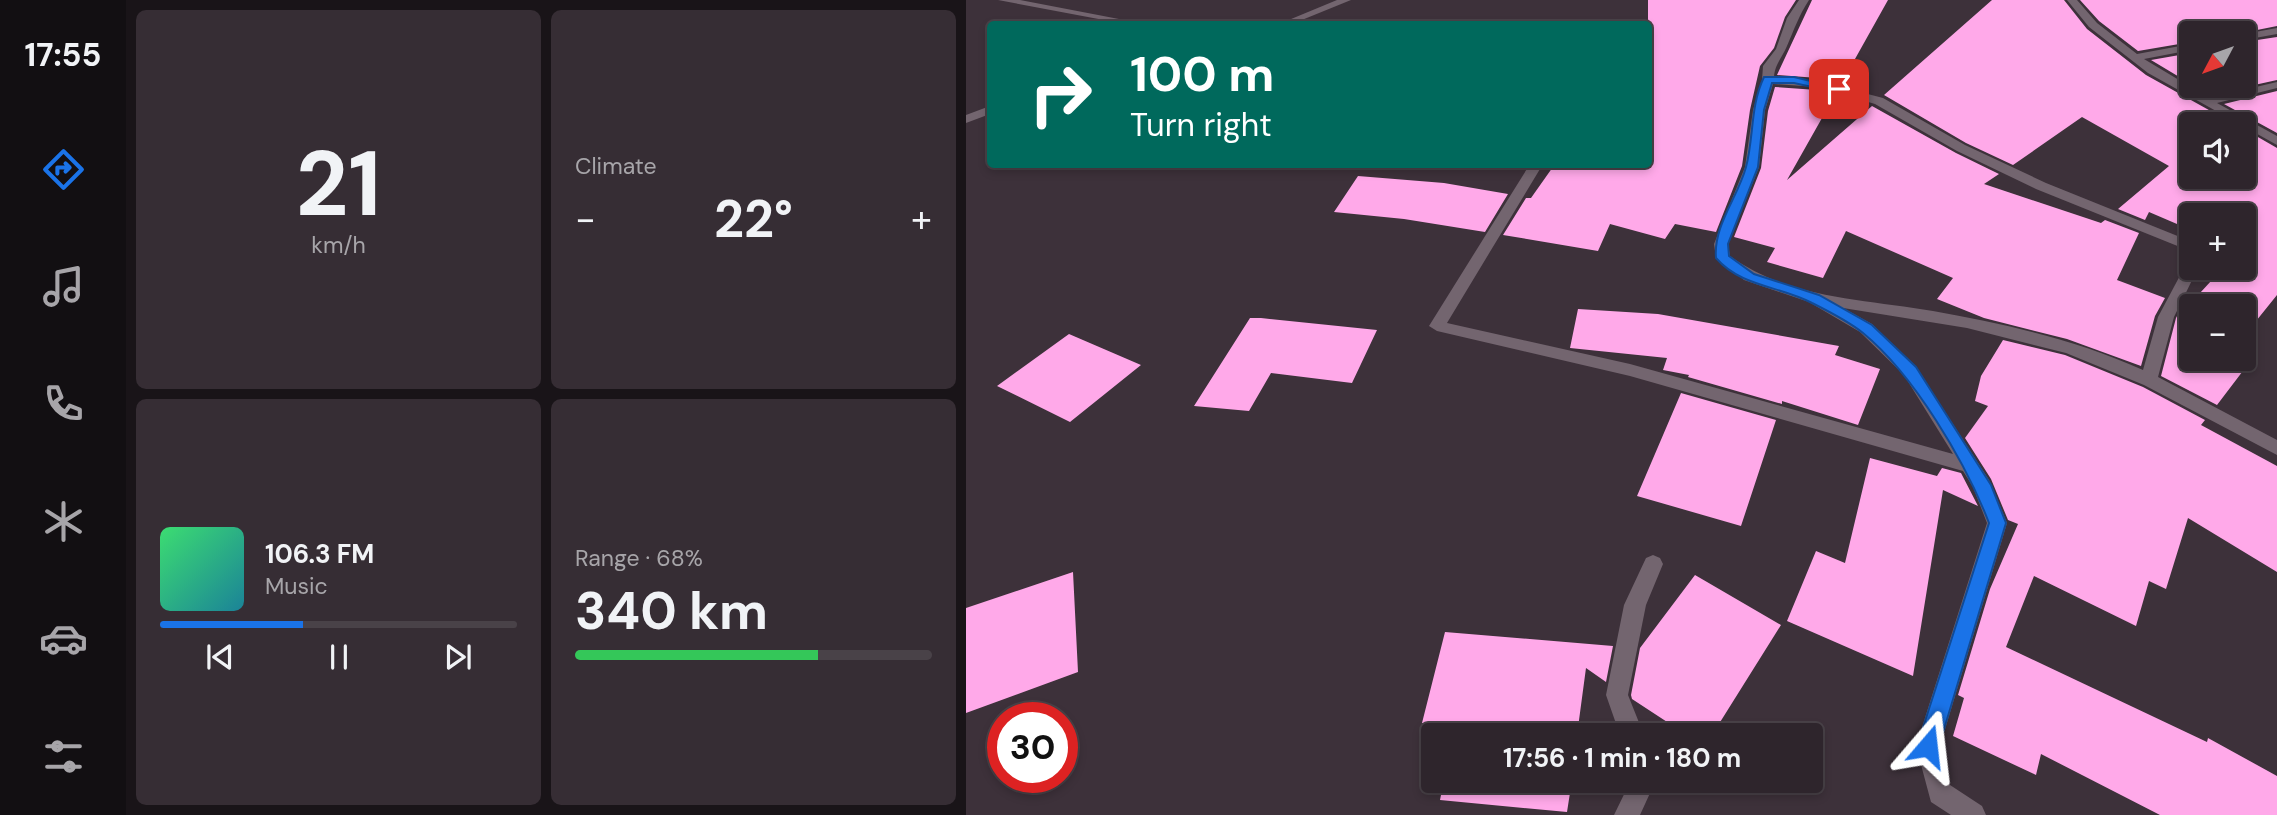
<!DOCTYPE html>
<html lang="en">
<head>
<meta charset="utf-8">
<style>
  :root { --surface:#2e252c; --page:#362d34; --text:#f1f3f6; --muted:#a7a5a9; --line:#494248; --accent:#1a73e8 }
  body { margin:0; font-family:"DM Sans",sans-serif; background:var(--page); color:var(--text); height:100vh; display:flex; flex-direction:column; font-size:26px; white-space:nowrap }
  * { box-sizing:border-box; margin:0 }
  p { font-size:23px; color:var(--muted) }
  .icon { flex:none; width:38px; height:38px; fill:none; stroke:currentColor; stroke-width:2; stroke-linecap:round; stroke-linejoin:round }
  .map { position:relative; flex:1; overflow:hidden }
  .drawer { display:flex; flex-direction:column; gap:10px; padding:10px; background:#191418; width:840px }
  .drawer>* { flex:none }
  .hud { position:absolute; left:21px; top:21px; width:665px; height:147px; border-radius:7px; box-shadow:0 4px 10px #0003,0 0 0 2px var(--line); background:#00695c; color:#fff; overflow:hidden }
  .needle { width:46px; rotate:229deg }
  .tools { position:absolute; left:1213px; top:21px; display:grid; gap:14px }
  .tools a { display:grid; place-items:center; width:77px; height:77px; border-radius:7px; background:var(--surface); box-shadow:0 4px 10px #0003,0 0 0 2px var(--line); font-size:35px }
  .speed { position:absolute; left:21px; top:702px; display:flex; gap:14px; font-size:35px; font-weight:700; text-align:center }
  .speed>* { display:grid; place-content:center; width:91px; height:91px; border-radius:50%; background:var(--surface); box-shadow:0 4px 10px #0003,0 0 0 2px var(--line); line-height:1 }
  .speed .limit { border:10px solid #d22; background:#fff; color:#111 }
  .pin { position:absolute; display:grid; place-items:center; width:60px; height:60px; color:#fff; margin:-30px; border-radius:14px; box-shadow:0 4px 10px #0006 }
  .me { position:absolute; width:77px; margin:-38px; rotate:17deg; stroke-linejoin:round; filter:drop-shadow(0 0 5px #0008) }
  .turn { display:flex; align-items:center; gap:24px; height:147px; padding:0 28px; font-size:32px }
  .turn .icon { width:91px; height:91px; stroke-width:2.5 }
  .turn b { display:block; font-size:49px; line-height:60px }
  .big { font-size:52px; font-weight:700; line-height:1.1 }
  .drawer .tile { flex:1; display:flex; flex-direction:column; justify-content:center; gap:10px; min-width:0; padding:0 24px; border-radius:10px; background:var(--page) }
  .drawer .dial { align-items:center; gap:0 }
  .dial b { font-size:91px; line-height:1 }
  .song { display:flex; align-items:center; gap:21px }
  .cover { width:84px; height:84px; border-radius:10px; background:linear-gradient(135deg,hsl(140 70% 55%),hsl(190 70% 35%)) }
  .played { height:7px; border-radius:4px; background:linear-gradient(90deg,var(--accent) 40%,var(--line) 40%) }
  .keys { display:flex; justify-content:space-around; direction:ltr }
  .heat { display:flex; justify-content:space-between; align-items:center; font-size:38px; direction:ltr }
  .charge { height:10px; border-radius:5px; background:linear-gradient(90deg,#34c759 68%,var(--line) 0) }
  .drawer .tiles { flex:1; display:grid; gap:10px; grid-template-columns:repeat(2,1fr) }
  .trip { position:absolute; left:455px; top:723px; width:402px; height:70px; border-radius:7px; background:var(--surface); box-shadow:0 4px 10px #0003,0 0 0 2px var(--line); font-weight:700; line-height:70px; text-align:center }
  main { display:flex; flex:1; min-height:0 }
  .dock { display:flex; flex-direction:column; width:126px; justify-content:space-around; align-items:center; background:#120f12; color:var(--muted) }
  .dock .icon { width:49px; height:49px }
  .dock .active { color:var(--accent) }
  .dock b { font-size:32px; color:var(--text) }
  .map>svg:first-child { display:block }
  .building { fill:#ffa9e9 }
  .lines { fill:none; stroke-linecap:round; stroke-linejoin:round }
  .minor { fill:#73656f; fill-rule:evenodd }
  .route { fill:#1a73e8; stroke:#114b97; stroke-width:2 }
</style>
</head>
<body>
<main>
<nav class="dock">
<b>17:55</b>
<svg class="icon active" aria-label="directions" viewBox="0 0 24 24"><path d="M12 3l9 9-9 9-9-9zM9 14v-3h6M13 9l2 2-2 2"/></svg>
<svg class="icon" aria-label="music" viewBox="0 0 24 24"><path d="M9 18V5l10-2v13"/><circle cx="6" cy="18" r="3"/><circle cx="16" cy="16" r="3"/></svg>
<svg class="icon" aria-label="phone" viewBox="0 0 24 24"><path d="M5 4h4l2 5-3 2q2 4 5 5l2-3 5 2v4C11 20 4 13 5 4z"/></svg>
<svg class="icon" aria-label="climate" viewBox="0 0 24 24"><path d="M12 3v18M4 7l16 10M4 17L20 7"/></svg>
<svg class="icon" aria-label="car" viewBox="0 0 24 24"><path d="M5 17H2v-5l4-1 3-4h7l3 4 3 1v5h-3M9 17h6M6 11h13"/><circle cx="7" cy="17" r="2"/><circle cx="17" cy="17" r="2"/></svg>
<svg class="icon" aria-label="filters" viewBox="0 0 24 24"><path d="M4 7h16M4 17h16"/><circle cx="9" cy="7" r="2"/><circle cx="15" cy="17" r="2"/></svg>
</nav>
<section class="drawer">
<div class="tiles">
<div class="tile dial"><b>21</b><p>km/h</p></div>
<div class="tile"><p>Climate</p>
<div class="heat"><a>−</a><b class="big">22°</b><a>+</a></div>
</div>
<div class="tile">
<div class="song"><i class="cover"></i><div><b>106.3 FM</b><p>Music</p></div></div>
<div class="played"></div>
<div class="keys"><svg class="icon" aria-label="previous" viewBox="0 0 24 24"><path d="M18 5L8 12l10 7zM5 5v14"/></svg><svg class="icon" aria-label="pause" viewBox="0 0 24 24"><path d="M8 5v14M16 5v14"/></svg><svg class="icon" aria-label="next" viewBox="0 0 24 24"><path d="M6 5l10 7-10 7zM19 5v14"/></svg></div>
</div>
<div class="tile"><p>Range · 68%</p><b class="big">340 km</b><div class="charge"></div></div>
</div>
</section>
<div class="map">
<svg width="1311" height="815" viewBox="0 0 1311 815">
  <rect width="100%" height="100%" fill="#3d313a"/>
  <path class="building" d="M 682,0 L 830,0 L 819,17 L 808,48 L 794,66 L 784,110 L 776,166 L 750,232 L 709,224 L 699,239 L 644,224 L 632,251 L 537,235 L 560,198 L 565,198 L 589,164 L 682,164 Z
    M 846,0 L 922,0 L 875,84 L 852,78 L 811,75 Z
    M 1026,0 L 1098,0 L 1121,29 L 1180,75 L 1268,124 L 1225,124 L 1225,177 L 1278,177 L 1278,129 L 1311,148 L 1311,295 L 1278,336 L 1278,306 L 1225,306 L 1225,359 L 1278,359 L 1278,355 L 1286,359 L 1251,405 L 1195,376 L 1210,318 L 1217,304 L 1222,306 L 1257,268 L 1278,268 L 1278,215 L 1225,215 L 1225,230 L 1183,212 L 1179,220 L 1152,209 L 1203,166 L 1116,117 L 1047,165 L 1000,143 L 918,95 Z
    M 1114,0 L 1311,0 L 1311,26 L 1276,33 L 1225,33 L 1225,42 L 1172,51 L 1133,21 Z
    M 1311,37 L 1311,80 L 1243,95 L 1228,86 L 1278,86 L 1278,42 Z
    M 1225,53 L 1225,84 L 1185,60 Z
    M 809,87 L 851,90 L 869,95 L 821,180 L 906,106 L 990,153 L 1033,174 L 1018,184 L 1135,223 L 1139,220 L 1173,233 L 1151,280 L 1199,298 L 1189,316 L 1175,366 L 1101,339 L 1018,318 L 971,299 L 987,278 L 880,231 L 857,278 L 801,262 L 809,248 L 768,237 L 795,168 L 802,111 Z
    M 1311,91 L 1311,133 L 1258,104 Z
    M 392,176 L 478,183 L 542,194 L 519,232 L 438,219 L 368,212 Z
    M 612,309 L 692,314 L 873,346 L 869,355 L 914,369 L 892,425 L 816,401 L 816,404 L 722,377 L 723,375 L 697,370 L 701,358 L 604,348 Z
    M 284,318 L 295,318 L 411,330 L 386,383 L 305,373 L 283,411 L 228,406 Z
    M 103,334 L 175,365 L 104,422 L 31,386 Z
    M 1037,340 L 1099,355 L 1177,387 L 1239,420 L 1235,425 L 1311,466 L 1311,572 L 1222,518 L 1200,589 L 1183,581 L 1170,626 L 1068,576 L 1040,647 L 1241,742 L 1242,738 L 1311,776 L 1311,815 L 1194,815 L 1075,754 L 1070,775 L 987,736 L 998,698 L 992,695 L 1024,589 L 1052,524 L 1042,520 L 1025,479 L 999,438 L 1022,406 L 1009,401 L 1015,376 Z
    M 715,393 L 810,420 L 775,526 L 671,496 Z
    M 904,458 L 971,476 L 976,468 L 995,473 L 1012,506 L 977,490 L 947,676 L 821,621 L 850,551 L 879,563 Z
    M 107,572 L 112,672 L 0,713 L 0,608 Z
    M 729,575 L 815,625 L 746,735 L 721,735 L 666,699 L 665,695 L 674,648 Z
    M 479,632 L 647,646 L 640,682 L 620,668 L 611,735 L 489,735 L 491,726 L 456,723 Z
    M 478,780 L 606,780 L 601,812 L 474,800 Z"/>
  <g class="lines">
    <path class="minor" d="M 32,0 L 54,0 L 179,24 L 159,24 Z
      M 371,0 L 385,0 L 326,24 L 313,24 Z
      M 833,0 L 843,0 C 833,15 828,30 821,46 C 816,58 809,64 808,77 L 852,81 L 917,98 L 999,145 L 1080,183 L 1224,241 L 1225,254 L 1214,247 L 1070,189 L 991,151 L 909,104 L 851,87 L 807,84 L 799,110 L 793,167 L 762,244 L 764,256 C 823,299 898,299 967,311 C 1039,324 1111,340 1177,370 L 1192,317 L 1218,268 L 1225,263 L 1225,268 L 1232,268 L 1208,317 L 1192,377 L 1311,440 L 1311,455 L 1178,385 L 1100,353 L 1001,328 L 877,308 L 906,324 L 950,367 L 1023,480 L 1041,523 L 974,746 L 984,785 L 1016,806 L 1020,815 L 985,815 L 965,802 L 950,746 L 1021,523 L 1007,487 L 997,471 L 664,376 L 471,331 L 463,326 L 564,164 L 577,164 L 481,323 L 664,364 L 987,454 L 938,375 L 894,332 L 843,302 L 778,280 L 750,258 L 748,244 L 779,167 L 787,110 L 796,80 L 797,66 L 810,49 L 821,18 Z
      M 1101,0 L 1111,0 L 1131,23 L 1171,54 L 1225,44 L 1225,50 L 1178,59 L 1243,98 L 1311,82 L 1311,88 L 1251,103 L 1311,136 L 1311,145 L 1182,73 L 1123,27 Z
      M 1311,28 L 1311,34 L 1278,40 L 1278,34 Z
      M 24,106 L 24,114 L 0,123 L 0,115 Z
      M 687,555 L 694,558 L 697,564 L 680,605 L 662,695 L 678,735 L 654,735 L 640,695 L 658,605 L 680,558 Z
      M 665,780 L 690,780 L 674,815 L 648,815 Z"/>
  </g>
  <path class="route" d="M 798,77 L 828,77 L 878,89 L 873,93 L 828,83 L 806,83 L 798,110 L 792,167 L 762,244 L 763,256 L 788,274 L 853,295 L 906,325 L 950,367 L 1025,485 L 1040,523 L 973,746 L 970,754 L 962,757 L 954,754 L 951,746 L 1023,523 C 999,461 948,375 897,333 C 882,321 862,311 846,303 C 814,286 775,287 750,258 C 747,226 772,197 780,167 C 788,137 784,106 798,77 Z"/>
</svg>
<div class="tools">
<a><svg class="needle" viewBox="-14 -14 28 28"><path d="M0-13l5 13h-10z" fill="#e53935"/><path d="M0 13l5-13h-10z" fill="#a7a5a9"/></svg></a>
<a><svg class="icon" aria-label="sound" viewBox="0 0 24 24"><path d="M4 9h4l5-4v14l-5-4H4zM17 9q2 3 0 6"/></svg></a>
<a>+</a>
<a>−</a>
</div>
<div class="speed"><div class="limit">30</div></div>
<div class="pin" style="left:873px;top:89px;background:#d93025"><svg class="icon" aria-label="arrive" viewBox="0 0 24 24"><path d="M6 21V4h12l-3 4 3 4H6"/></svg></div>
<svg class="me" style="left:962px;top:746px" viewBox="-20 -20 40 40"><path d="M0-17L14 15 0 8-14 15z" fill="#1a73e8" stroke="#fff" stroke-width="4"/></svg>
<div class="trip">17:56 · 1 min · 180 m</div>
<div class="hud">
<div class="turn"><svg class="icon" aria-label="right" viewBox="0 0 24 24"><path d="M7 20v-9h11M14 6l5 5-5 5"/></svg><div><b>100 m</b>Turn right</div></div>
</div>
</div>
</main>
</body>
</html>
